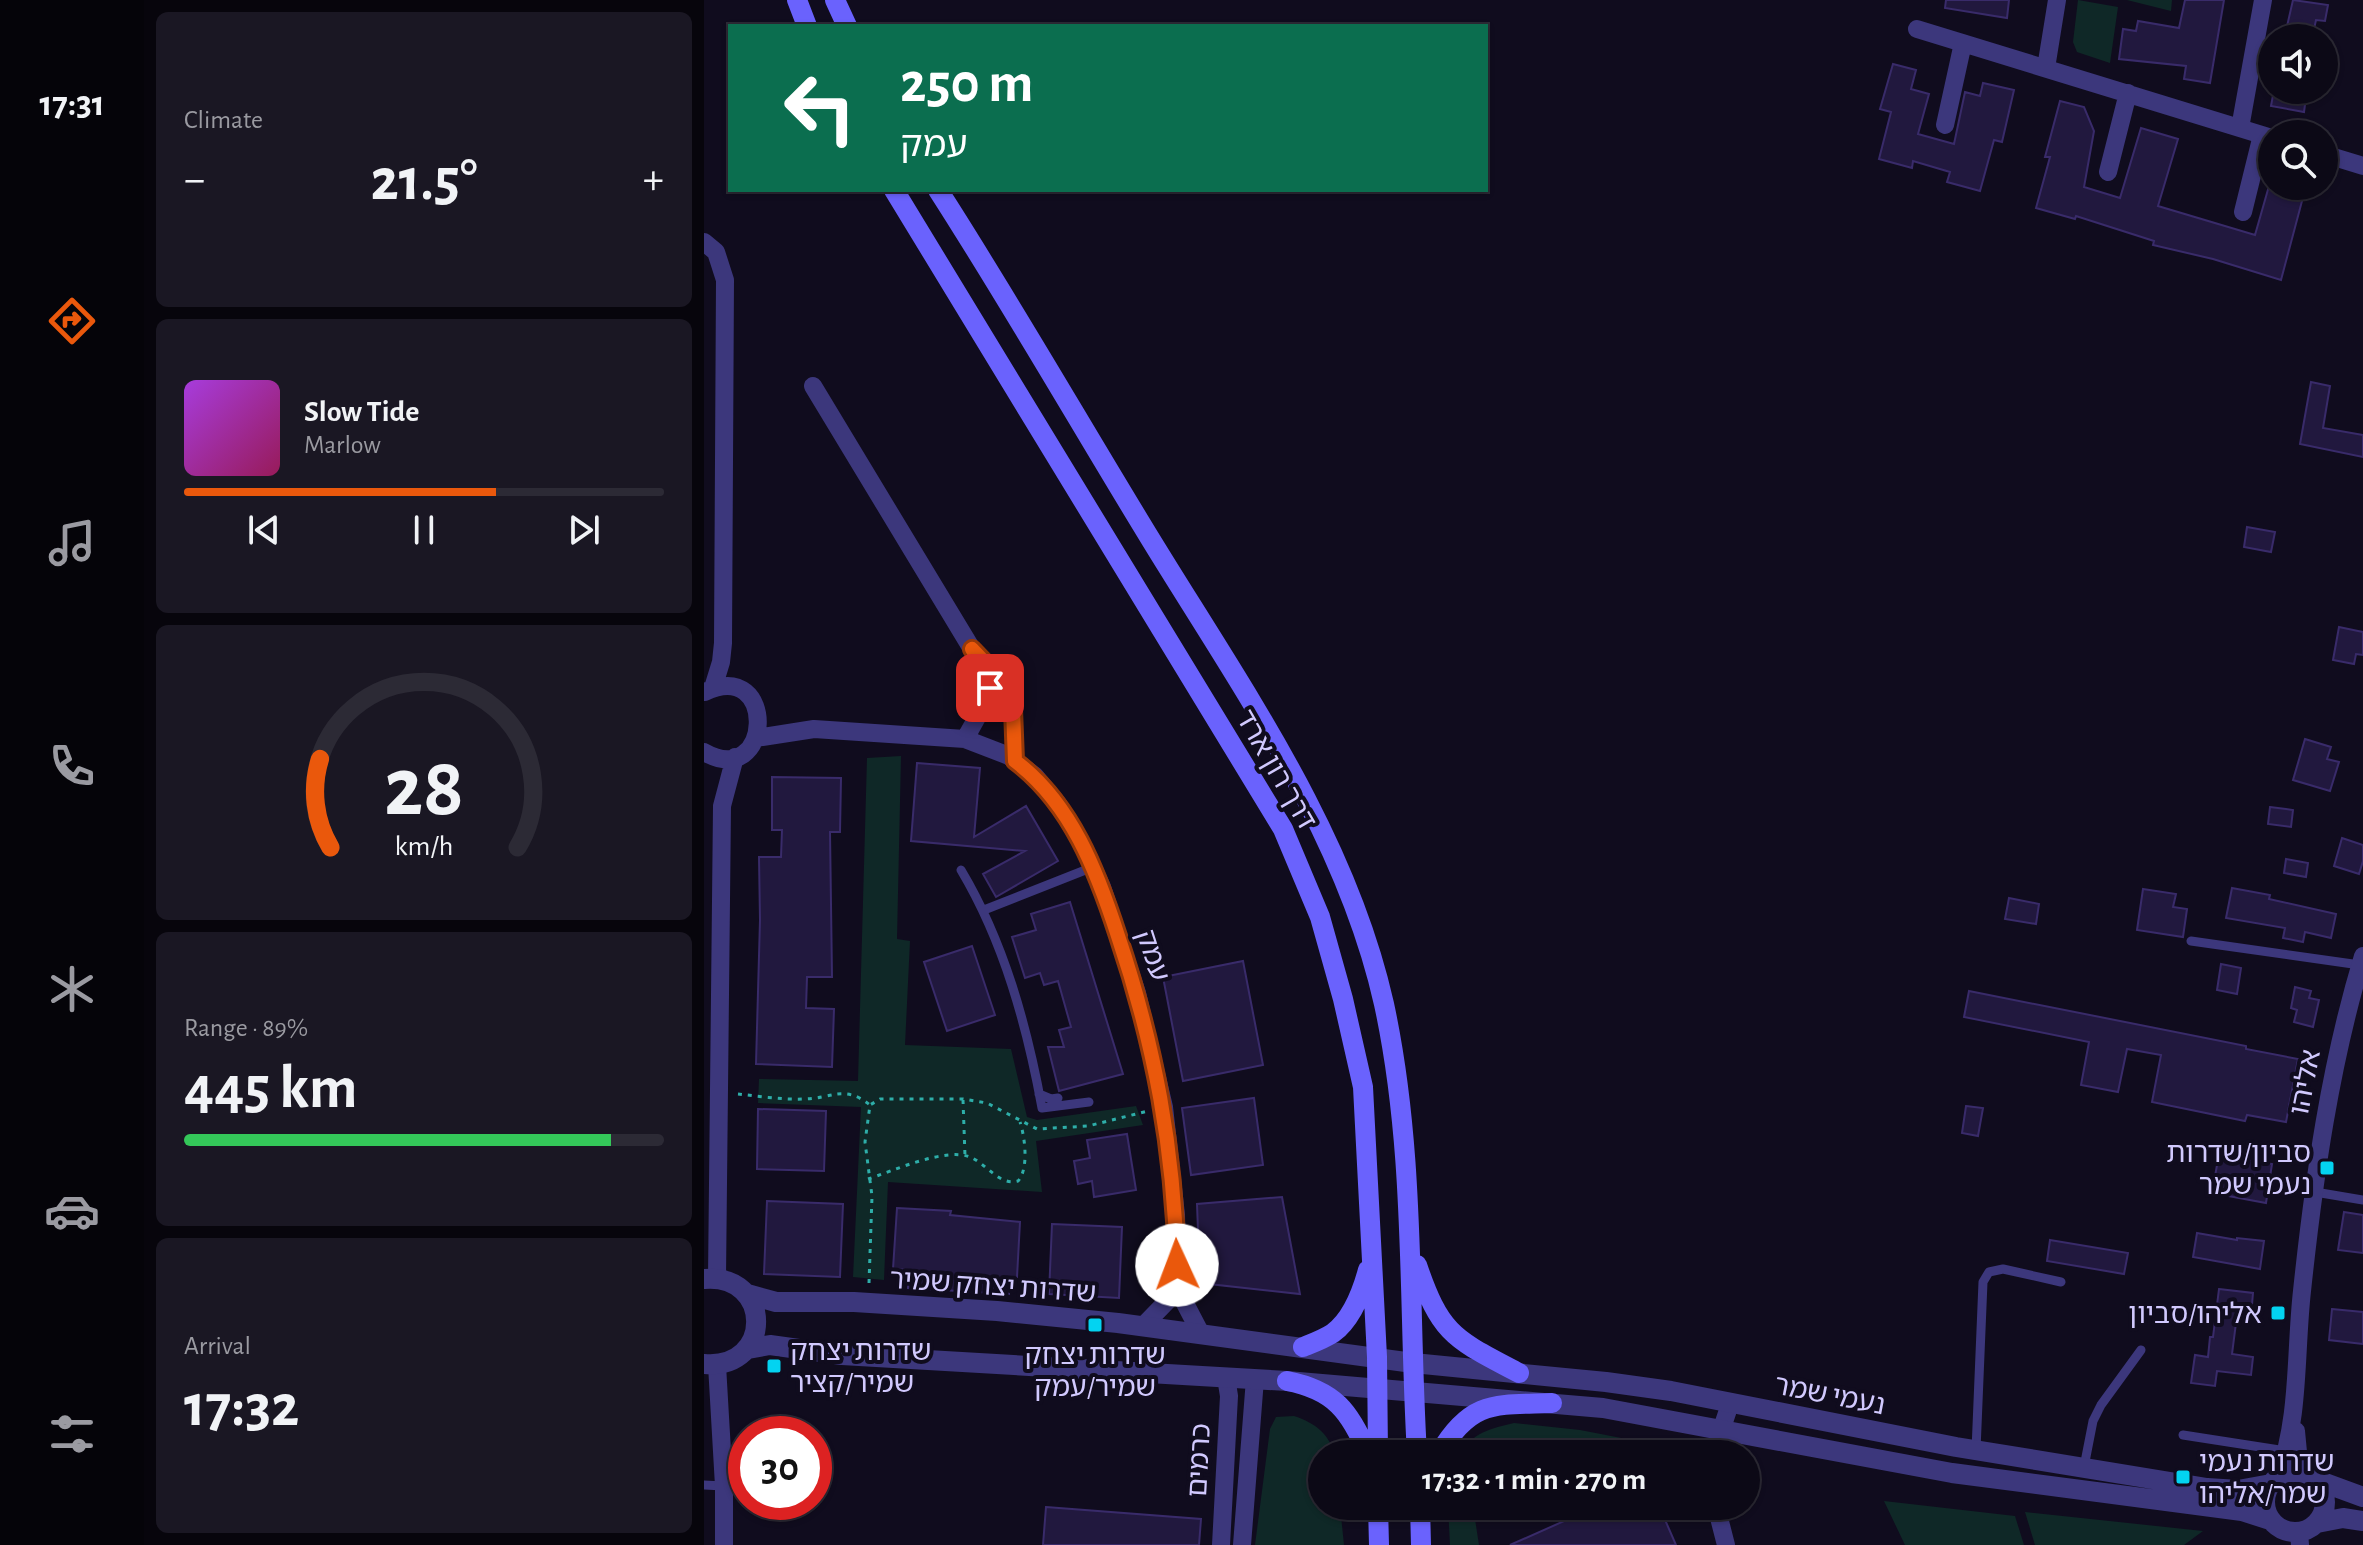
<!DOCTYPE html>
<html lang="en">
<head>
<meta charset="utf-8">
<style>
  :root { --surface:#0c0916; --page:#1a1723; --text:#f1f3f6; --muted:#9a9aa1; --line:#2c2a35; --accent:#ea580c }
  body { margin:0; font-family:"Alegreya Sans","Noto Sans Hebrew",sans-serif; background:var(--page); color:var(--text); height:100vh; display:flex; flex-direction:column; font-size:30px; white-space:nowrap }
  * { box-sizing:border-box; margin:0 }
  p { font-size:26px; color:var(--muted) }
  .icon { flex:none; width:44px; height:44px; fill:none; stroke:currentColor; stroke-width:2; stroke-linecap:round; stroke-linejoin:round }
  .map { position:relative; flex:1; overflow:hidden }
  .panel { display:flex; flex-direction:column; gap:12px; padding:12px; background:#07050c; width:560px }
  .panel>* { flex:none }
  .hud { position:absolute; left:24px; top:24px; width:760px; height:168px; border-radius:0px; box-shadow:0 2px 6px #0004,0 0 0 2px var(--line); background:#0b6e4f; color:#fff; overflow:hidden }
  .controls { position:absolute; left:1554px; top:24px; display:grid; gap:16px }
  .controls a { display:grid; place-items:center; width:80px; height:80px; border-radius:50%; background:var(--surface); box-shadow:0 2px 6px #0004,0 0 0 2px var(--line); font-size:40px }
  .speed { position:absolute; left:24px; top:1416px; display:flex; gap:16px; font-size:40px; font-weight:700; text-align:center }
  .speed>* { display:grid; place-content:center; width:104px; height:104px; border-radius:50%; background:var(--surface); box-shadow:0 2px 6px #0004,0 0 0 2px var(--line); line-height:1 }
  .speed .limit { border:12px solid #d22; background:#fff; color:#111 }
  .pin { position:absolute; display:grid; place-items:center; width:68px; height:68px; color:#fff; margin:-34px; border-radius:16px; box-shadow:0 4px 12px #0006 }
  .me { position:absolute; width:88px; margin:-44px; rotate:358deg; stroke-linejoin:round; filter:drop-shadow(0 0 6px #0008) }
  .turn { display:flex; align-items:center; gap:28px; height:168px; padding:0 40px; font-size:36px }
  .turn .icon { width:104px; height:104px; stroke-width:2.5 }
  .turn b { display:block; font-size:56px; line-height:68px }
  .big { font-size:60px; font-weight:700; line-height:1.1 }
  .panel .widget { flex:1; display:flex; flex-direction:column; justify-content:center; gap:12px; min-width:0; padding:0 28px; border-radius:12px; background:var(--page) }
  .panel .dial { align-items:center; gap:0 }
  .dial svg { height:208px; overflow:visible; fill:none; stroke:var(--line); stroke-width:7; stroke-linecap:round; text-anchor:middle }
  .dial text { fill:var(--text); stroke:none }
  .song { display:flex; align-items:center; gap:24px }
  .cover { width:96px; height:96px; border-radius:12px; background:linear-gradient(135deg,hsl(280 70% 55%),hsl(330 70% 35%)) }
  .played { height:8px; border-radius:4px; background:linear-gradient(90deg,var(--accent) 65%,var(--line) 65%) }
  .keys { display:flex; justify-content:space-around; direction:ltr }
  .heat { display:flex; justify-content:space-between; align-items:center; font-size:44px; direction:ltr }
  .charge { height:12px; border-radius:6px; background:linear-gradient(90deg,#34c759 89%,var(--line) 0) }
  .trip { position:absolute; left:604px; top:1440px; width:452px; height:80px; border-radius:40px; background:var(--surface); box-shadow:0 2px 6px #0004,0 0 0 2px var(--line); font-weight:700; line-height:80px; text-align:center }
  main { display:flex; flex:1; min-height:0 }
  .menu { display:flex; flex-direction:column; width:144px; justify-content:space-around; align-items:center; background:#050409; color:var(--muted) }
  .menu .icon { width:56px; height:56px }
  .menu .current { color:var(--accent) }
  .menu b { font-size:36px; color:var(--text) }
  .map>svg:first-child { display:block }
  .green { fill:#0f2827 }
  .building { fill:#21183e; stroke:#392b6a; stroke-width:2 }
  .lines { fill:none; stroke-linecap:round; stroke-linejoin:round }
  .path { stroke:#2eaea9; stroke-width:3; stroke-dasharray:4 6; stroke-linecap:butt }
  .service { stroke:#3c377c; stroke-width:9 }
  .minor { stroke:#3c377c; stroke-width:18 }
  .tertiary { stroke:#3c377c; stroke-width:20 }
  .secondary { stroke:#6a62fd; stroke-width:20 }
  .route-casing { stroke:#983908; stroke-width:20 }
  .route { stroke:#ea580c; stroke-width:14 }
  .poi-dot { fill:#03d3f1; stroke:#100c1e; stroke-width:3 }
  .labels { text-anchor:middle; stroke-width:8; stroke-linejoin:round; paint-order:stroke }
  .street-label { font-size:28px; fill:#d1c9fe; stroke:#100c1e }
  .poi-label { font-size:28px; fill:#d1c9fe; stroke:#100c1e; text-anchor:end }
</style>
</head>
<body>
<main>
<nav class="menu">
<b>17:31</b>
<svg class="icon current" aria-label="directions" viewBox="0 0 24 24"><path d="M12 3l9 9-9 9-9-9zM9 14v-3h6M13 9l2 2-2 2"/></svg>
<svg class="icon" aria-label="music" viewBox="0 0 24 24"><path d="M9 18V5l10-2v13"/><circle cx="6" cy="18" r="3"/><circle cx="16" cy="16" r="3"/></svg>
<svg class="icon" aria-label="phone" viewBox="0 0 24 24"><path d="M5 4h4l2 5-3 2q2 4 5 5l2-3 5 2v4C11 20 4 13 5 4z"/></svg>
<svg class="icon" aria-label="climate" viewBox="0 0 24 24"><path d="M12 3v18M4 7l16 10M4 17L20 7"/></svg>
<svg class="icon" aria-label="car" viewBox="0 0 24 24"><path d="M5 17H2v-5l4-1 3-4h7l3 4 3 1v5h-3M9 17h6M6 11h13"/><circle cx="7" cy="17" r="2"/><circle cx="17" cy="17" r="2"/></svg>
<svg class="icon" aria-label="filters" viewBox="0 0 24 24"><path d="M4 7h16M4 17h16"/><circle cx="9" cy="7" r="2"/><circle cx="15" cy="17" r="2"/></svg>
</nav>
<section class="panel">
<div class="widget"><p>Climate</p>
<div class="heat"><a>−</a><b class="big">21.5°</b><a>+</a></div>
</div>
<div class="widget">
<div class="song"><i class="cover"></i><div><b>Slow Tide</b><p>Marlow</p></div></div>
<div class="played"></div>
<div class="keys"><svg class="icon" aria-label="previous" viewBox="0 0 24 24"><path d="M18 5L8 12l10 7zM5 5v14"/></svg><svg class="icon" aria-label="pause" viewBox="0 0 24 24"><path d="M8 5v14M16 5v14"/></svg><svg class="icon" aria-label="next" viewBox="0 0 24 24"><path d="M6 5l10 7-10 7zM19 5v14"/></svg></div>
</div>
<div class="widget dial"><svg viewBox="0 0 100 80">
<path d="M14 69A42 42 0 1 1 86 69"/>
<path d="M14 69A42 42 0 0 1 10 35" stroke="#ea580c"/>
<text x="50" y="56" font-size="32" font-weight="700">28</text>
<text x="50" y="72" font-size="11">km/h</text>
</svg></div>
<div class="widget"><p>Range · 89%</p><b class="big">445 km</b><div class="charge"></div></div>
<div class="widget"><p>Arrival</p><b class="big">17:32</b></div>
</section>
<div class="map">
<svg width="1659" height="1545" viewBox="0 0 1659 1545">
  <rect width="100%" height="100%" fill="#100c1e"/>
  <path class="green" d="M 1374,0 L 1414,7 L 1406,63 L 1373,52 L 1369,42 Z
    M 1423,0 L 1468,0 L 1467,11 Z
    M 197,756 L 193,939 L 206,941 L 201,1045 L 307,1049 L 323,1117 L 333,1120 L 432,1106 L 439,1125 L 332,1141 L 338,1192 L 184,1182 L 180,1280 L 149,1277 L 157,1107 L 54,1103 L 55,1079 L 154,1081 L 163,758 Z
    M 590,1416 C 611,1423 624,1433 631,1454 L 618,1454 L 618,1506 L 636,1506 L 640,1545 L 551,1545 L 566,1429 L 572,1417 Z
    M 810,1423 L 876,1430 L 974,1449 L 981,1454 L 826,1452 L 757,1454 C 767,1433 788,1428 810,1423 Z
    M 1180,1501 L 1311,1516 L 1320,1545 L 1201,1545 Z
    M 744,1506 L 769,1506 L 775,1545 L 746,1545 Z
    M 1321,1512 L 1499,1531 L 1480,1545 L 1331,1545 Z"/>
  <path class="building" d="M 1242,0 L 1305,0 L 1303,18 L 1241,8 Z
    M 1481,0 L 1520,0 L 1506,83 L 1480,79 L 1482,66 L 1415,59 L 1419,29 L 1432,31 L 1434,21 L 1475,28 Z
    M 1589,0 L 1624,5 L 1621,21 L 1612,20 L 1608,38 L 1581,35 Z
    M 1189,64 L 1212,70 L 1207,89 L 1225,94 L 1214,134 L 1250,144 L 1261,92 L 1276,96 L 1279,83 L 1310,90 L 1298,142 L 1290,140 L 1276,191 L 1243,182 L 1246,172 L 1209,161 L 1208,168 L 1175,159 L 1187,112 L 1176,109 Z
    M 1570,90 L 1603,90 L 1600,112 L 1567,106 Z
    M 1356,101 L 1380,107 L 1390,131 L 1380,187 L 1416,198 L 1437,128 L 1474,139 L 1454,206 L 1551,235 L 1565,186 L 1602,186 L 1577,280 L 1509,259 L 1449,245 L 1450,241 L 1372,216 L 1371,219 L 1332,208 L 1346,157 L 1341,157 Z
    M 1607,382 L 1626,386 L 1619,428 L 1659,435 L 1659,457 L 1596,444 Z
    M 1543,527 L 1571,532 L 1567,552 L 1540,547 Z
    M 1635,627 L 1659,632 L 1659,655 L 1652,654 L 1650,664 L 1629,660 Z
    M 1601,739 L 1627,747 L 1623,759 L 1635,762 L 1626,791 L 1589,780 Z
    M 213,763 L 276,768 L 270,837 L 322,806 L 354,861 L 292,897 L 279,874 L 321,851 L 207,841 Z
    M 68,777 L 137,778 L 136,832 L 126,832 L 128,977 L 103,977 L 102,1008 L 130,1009 L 128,1067 L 52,1064 L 56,920 L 55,857 L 77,857 L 78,830 L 68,830 Z
    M 1566,807 L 1589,810 L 1587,827 L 1564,824 Z
    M 1638,838 L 1659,845 L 1659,861 L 1655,874 L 1630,866 Z
    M 1582,859 L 1604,863 L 1602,877 L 1580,873 Z
    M 1528,888 L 1566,895 L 1565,899 L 1632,914 L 1627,938 L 1601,932 L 1599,942 L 1579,938 L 1581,928 L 1522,918 Z
    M 1439,889 L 1472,894 L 1469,907 L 1483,909 L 1479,937 L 1433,930 Z
    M 1305,898 L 1335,904 L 1332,924 L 1301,919 Z
    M 366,902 L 419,1074 L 355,1091 L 344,1047 L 360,1047 L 355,1030 L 367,1027 L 354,981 L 340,985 L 336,973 L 321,978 L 308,937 L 332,930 L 327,914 Z
    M 268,946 L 291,1015 L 243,1031 L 220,962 Z
    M 539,961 L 559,1065 L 479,1081 L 459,977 Z
    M 1517,964 L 1537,968 L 1533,994 L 1513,990 Z
    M 1591,987 L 1607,991 L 1605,998 L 1615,1000 L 1609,1027 L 1590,1022 L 1593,1010 L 1587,1008 Z
    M 1265,991 L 1542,1046 L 1542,1049 L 1594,1059 L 1582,1122 L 1543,1115 L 1541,1121 L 1448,1102 L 1457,1055 L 1423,1049 L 1414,1092 L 1377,1085 L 1385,1042 L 1260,1017 Z
    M 550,1098 L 559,1165 L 487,1175 L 478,1108 Z
    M 1262,1106 L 1279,1108 L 1274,1136 L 1258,1133 Z
    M 54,1109 L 122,1111 L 120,1171 L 53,1169 Z
    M 423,1134 L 432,1190 L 390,1197 L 388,1181 L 374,1184 L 370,1161 L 386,1158 L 383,1140 Z
    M 1515,1154 L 1568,1164 L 1562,1203 L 1508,1193 Z
    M 578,1197 L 596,1294 L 496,1283 L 493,1204 Z
    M 63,1201 L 139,1204 L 136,1277 L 60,1274 Z
    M 193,1208 L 247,1211 L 246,1215 L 316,1222 L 313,1277 L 306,1277 L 305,1294 L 204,1288 L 205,1270 L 189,1269 Z
    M 1640,1212 L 1659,1215 L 1659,1253 L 1634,1250 Z
    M 348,1224 L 418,1227 L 415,1298 L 345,1294 Z
    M 1493,1233 L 1533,1240 L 1533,1238 L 1560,1241 L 1556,1269 L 1489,1257 Z
    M 1346,1240 L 1424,1253 L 1420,1274 L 1343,1261 Z
    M 1515,1289 L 1549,1293 L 1547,1316 L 1533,1315 L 1528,1354 L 1549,1357 L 1547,1375 L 1513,1371 L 1511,1386 L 1487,1383 L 1491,1355 L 1504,1357 L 1506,1337 L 1509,1337 Z
    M 1628,1309 L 1659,1312 L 1659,1344 L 1625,1340 Z
    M 894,1506 L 955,1506 L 972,1545 L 806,1545 Z
    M 342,1507 L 497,1519 L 495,1545 L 339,1545 Z"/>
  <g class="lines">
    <path class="path" d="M 34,1094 C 55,1096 78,1100 99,1099 C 127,1099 140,1084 166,1105
      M 259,1100 L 261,1156
      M 164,1179 C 189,1171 241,1147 266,1157 C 283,1164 295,1186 314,1181 C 325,1169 321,1137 316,1122
      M 165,1283 L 168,1196 L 161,1142 L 166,1105 L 176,1099 L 259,1099 L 283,1103 L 333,1129 L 384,1126 L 444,1111"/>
    <path class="service" d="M 257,870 C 300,942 323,1026 338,1108 L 385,1102
      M 280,910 L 389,867
      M 1487,941 L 1656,965
      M 335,1094 L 347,1099 L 354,1098
      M 1611,1192 L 1659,1200
      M 1479,1435 L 1582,1451
      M 1272,1450 L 1279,1282 L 1285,1272 L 1299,1269 L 1357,1282
      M 1380,1467 L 1389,1421 L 1397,1405 L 1437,1350
      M 0,1485 L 20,1486"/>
    <path class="minor" d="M 1213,29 L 1568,138
      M 1342,68 L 1353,0
      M 1241,125 L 1259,43
      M 1536,128 L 1559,0
      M 1620,154 L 1659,166
      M 1404,172 L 1424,93
      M 1539,212 L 1558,135
      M 0,242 L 12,252 L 21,280 L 19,643 L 17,662 L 9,688
      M 109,386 L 280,669 L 286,688 L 281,703 L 261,739
      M 286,668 L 309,709 L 311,761
      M 52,738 L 110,729 L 261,739 L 305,756 L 331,776 L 354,804 L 377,842 L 398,887 L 433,993 L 460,1107 L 472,1215 L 474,1290 L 497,1334
      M 0,752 C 69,791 74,657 1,692
      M 13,1278 L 18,806 L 31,757
      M 439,1326 L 474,1290
      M 13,1365 L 20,1486 L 20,1545
      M 1592,1431 L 1594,1452 L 1601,1473
      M 1015,1454 L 1017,1431 L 1026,1404
      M 1574,1477 C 1596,1417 1591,1354 1598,1291 C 1610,1178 1626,1065 1659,956
      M 1012,1506 L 1022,1545
      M 1595,1532 L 1596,1545
      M 517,1545 L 525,1396 L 522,1377
      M 538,1545 L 551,1379"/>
    <path class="tertiary" d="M 0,1279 C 69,1273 70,1370 0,1364
      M 43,1294 L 72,1302 L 150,1302 L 293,1311 L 414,1323 L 709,1363 L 902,1382 L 967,1391 L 1252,1447 L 1503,1488 L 1534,1490 L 1567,1484
      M 44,1349 L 66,1345 L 138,1355 L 583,1381 L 899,1408 L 1248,1473 L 1538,1511 L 1566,1520
      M1561 1502a30 30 0 1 1 60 0a30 30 0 1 1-60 0Z
      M 1610,1479 L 1659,1497
      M 1613,1523 L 1639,1518 L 1659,1521"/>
    <path class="secondary" d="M 93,0 L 103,26
      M 131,0 L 143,26
      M 190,190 L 579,829 L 616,917 L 639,999 L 659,1087 L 673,1357 L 674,1454
      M 234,190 C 308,305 376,424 447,540 C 537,687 642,834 680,1004 C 712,1152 704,1304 713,1454
      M 713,1265 C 737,1336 751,1339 815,1373
      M 599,1347 C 609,1343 620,1339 629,1333 C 648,1319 658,1292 664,1270
      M 583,1381 C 630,1390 646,1411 664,1454
      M 735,1454 C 767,1399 792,1405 848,1403
      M 674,1506 L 675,1545
      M 716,1506 L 717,1545"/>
  </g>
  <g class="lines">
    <g class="route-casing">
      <path id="route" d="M 286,688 L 280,669 L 268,649 L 291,673 L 309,709 L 311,761 C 367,803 393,871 414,936 C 451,1046 470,1149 473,1265"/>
    </g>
    <use href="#route" class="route"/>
  </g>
  <g class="poi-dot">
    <rect x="1615" y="1160" width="16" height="16" rx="4"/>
    <rect x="1566" y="1305" width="16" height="16" rx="4"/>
    <rect x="383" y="1317" width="16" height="16" rx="4"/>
    <rect x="62" y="1358" width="16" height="16" rx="4"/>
    <rect x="1471" y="1469" width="16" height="16" rx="4"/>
  </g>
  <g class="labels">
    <g class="street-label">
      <text transform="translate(573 769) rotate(60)" y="10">דרך רון ארד</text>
      <text transform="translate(450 955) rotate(72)" y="10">עמק</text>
      <text transform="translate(1600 1082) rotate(-79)" y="10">אליהו</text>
      <text transform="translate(289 1285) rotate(4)" y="10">שדרות יצחק שמיר</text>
      <text transform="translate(1126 1394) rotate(11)" y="10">נעמי שמר</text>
      <text transform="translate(494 1460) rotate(-87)" y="10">כרמים</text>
    </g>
    <g class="poi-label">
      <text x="1607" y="1162">סביון/שדרות<tspan x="1607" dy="32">נעמי שמר</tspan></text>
      <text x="1558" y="1323">אליהו/סביון</text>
      <text x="86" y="1360" text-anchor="start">שדרות יצחק<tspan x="86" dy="32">שמיר/קציר</tspan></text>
      <text x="391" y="1364" text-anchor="middle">שדרות יצחק<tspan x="391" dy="32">שמיר/עמק</tspan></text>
      <text x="1495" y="1471" text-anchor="start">שדרות נעמי<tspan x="1495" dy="32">שמר/אליהו</tspan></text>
    </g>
  </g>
</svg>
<div class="controls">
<a><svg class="icon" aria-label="sound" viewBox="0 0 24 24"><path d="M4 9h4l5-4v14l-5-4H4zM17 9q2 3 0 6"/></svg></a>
<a><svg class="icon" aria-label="search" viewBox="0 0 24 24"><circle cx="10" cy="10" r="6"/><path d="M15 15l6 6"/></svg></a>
</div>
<div class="speed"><div class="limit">30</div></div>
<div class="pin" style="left:286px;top:688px;background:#d93025"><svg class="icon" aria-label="arrive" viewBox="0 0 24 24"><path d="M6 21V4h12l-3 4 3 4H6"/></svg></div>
<svg class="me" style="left:473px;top:1265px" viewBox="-20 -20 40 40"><circle r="19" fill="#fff"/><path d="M0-13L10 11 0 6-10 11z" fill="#ea580c"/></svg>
<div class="trip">17:32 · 1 min · 270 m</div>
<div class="hud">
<div class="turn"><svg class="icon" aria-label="left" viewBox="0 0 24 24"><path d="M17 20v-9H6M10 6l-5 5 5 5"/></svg><div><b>250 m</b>עמק</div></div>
</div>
</div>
</main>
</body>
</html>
